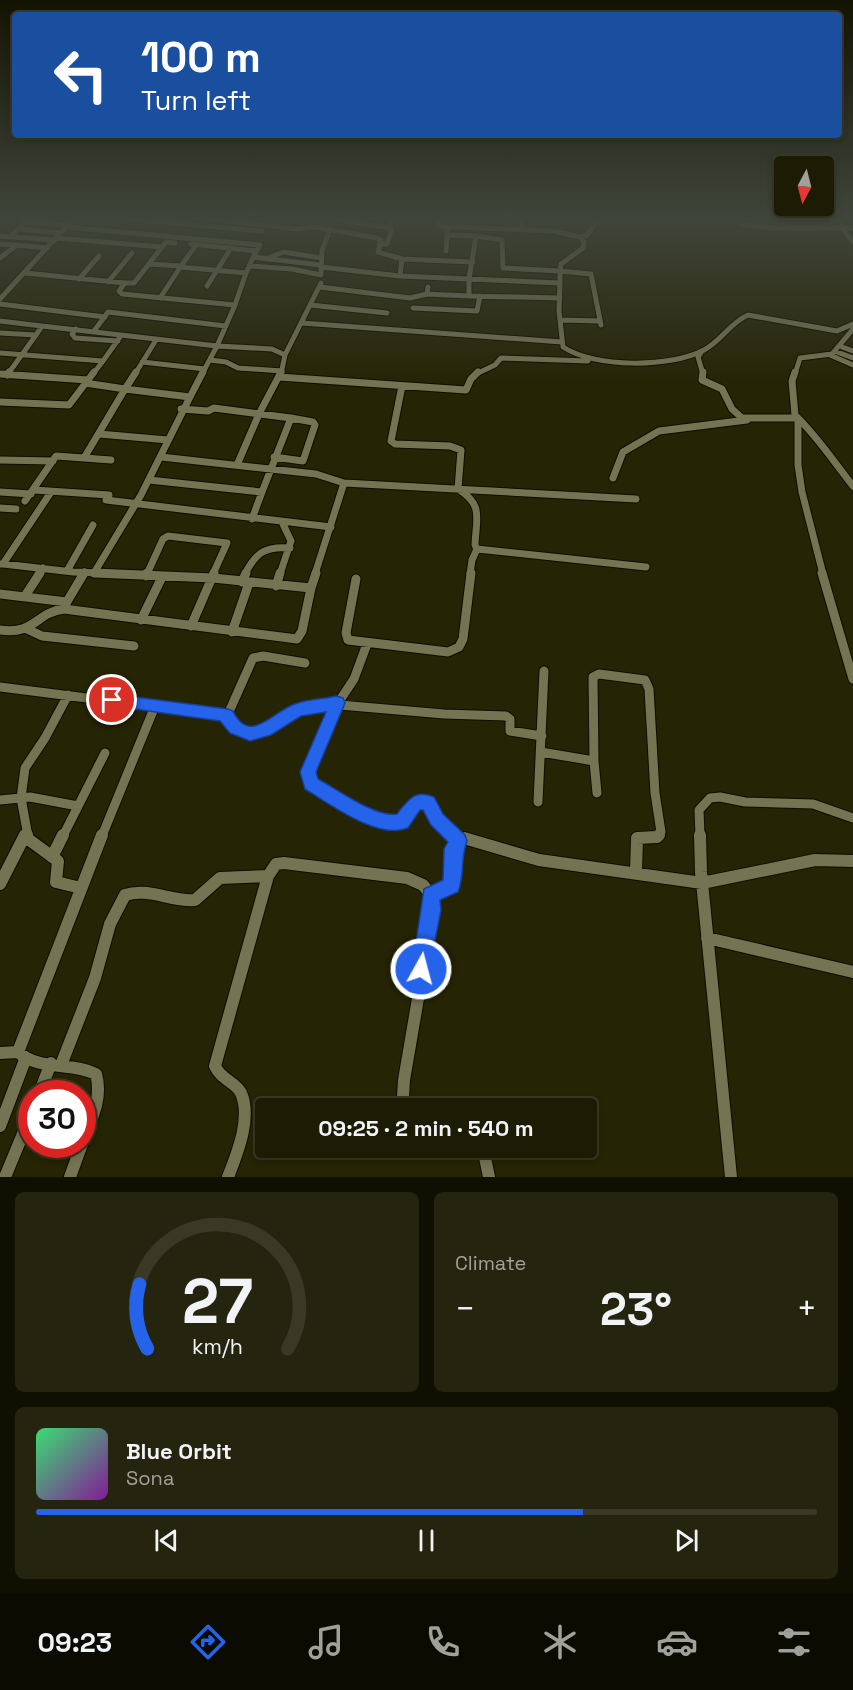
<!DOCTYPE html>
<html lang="en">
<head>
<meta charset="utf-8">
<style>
  :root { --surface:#1c1b04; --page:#25240e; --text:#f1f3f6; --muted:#a0a19a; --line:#3a3926; --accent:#2563eb }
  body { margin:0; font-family:"Space Grotesk",sans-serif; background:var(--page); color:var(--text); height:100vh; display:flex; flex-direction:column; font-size:22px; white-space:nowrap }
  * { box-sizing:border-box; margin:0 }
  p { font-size:20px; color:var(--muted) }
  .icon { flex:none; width:33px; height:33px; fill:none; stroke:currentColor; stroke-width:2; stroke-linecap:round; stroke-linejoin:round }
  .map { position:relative; height:1177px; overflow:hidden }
  .sheet { display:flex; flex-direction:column; gap:15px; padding:15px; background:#0f0f02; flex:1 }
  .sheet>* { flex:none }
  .hud { position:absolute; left:12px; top:12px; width:830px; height:126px; border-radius:6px; box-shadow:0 3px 9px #0003,0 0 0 2px var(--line); background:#1a4fa0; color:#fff; overflow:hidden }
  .needle { width:39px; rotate:187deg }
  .controls { position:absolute; left:774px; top:156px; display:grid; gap:12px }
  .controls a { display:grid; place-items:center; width:60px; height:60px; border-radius:6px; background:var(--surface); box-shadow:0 3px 9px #0003,0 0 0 2px var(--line); font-size:30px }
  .speed { position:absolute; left:18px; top:1080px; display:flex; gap:12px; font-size:30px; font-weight:700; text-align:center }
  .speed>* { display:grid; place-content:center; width:78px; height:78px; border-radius:50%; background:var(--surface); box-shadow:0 3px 9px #0003,0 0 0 2px var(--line); line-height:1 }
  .speed .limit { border:9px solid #d22; background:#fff; color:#111 }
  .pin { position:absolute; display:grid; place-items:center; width:51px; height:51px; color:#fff; margin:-26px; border:3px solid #fff; border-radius:50%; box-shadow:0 2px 6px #0007 }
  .me { position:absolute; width:66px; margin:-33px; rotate:7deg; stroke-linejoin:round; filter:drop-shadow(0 0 4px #0008) }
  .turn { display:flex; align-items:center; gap:21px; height:126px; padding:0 30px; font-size:27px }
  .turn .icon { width:78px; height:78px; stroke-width:2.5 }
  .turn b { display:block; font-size:42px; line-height:51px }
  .big { font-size:45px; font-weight:700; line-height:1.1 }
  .sheet .widget { flex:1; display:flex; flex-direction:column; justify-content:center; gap:9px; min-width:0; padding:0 21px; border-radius:9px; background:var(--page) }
  .sheet .dial { align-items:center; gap:0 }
  .dial svg { height:156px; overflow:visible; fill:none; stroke:var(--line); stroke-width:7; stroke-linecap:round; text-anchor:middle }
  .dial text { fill:var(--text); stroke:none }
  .song { display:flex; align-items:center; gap:18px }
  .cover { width:72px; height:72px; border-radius:9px; background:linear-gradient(135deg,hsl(140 70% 55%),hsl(290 70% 35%)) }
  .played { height:6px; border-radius:3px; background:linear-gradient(90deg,var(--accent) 70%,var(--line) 70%) }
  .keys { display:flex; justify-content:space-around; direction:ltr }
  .heat { display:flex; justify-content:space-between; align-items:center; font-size:33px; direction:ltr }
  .sheet .tiles { flex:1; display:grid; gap:15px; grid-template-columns:1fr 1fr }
  .widget:last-child { grid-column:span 2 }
  .trip { position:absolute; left:255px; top:1098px; width:342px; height:60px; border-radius:6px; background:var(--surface); box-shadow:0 3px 9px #0003,0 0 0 2px var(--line); font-weight:700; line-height:60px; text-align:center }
  .tab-bar { display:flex; height:96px; justify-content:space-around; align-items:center; background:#0b0b02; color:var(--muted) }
  .tab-bar .icon { width:42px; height:42px }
  .tab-bar .active { color:var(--accent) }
  .tab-bar b { font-size:27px; color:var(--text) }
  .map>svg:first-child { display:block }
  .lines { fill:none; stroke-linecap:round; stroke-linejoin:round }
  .minor-far3-casing { stroke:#0e0d00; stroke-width:7 }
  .minor-far2-casing { stroke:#0e0d00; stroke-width:9 }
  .minor-far1-casing { stroke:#0e0d00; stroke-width:11 }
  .minor-casing { stroke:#0e0d00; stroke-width:14 }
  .minor-far3 { stroke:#747453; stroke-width:5 }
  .minor-far2 { stroke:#747453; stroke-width:7 }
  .minor-far1 { stroke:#747453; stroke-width:9 }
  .minor { stroke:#747453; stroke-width:12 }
  .route { fill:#2563eb; stroke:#184099; stroke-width:1.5 }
</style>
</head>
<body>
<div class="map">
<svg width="853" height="1177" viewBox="0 0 853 1177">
  <rect width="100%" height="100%" fill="#252405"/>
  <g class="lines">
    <g class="minor-far3-casing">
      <path id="minor-far3" d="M 129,219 L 262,231
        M 211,219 L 297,229 L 315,227 L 377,238 L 381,240 L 378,252 L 402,259
        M 334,219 L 389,228
        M 437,219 L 438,226 L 553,231 L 580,237 L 587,235 L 598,219
        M 517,219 L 522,222 L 522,230
        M 829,219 L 841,221
        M 841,219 L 842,228 L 853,242
        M 741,224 L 770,228 L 853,228
        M 66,227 L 260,245 L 256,252
        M 18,229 L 25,222 L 68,225
        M 0,236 L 55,240
        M 10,237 L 18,229 L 61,233
        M 580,237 L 584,242 L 583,248 L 561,264 L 560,271 L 591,274 L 601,325
        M 56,238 L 162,247 L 134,283 L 125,283
        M 0,244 L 17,245
        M 380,244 L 387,244 L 392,229 L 389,228 L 392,219
        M 162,247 L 166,242 L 175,243
        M 446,251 L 447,235
        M 253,257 L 321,265
        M 0,258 L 17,245 L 47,248
        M 268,258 L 283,252 L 322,258
        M 149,264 L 181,266 L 160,298
        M 181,266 L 196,245
        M 249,266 L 292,269 L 321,275 L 322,251 L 330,229
        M 180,267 L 246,273 L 256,251 L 191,244
        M 321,267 L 400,276 L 402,259 L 473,262
        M 25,273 L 125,283 L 119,291 L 122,294 L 235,305 L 217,346 L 42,326
        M 400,276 L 560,283 L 560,271 L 503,268 L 502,240 L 476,236
        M 79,279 L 99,256
        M 108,282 L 132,253
        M 560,283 L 559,311 L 563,347 C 595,368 670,368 704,350 C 721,341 730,323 748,315 L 837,331 L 853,324
        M 207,286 L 231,248
        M 320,287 L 410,298 L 427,294
        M 428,287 L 427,294 L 469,296 L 469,279 L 476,236 L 447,235 L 447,227
        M 469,296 L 560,298
        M 0,299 L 73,219
        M 0,304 L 105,317
        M 235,305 L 246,273
        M 310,305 L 387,313
        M 413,308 L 477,311 L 480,296
        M 560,320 L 600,321
        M 0,321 L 42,326 L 36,335 L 0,333
        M 302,323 L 562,342
        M 76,329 L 72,334 L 75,338 L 118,341
        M 94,331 L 108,312 L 226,326
        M 842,347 L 853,351
        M 702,351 L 698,357 L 703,374
        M 837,352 L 853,358
        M 0,353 L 103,361 L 93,374
        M 285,355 L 321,283
        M 830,355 L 853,365
        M 210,360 L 226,362 L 238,368 L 282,371
        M 103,361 L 120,337
        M 142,362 L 205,369
        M 8,374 L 36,335
        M 135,374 L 156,340
        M 202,374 L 217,346 L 272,349 L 285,355 L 281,374
        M 476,374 L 495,365 L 501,358 L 588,361
        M 795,374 L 800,358 L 832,354 L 853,329"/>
    </g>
    <g class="minor-far2-casing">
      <path id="minor-far2" d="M 703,372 L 702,380 L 722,389 L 732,409 L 742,418 L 798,418 L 798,465 L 802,492 L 823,574
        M 795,372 L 792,381 L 795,415 C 817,436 834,462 853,486
        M 0,374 L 88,380
        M 7,375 L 9,372
        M 279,377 L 466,390 L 471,379 L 478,372
        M 85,383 L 125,389 L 136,372
        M 402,386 L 391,441 L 395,444 L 450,446 L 461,450 L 458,489 C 484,505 476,518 475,545 L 477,549 L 646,567
        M 190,397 L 203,372
        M 0,402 L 69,405 L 94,372
        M 99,434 L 168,440
        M 161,457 L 316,474 L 344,483 L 315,574
        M 274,457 L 303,461 L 315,425 L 313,422 L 291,418
        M 84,458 L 111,460
        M 0,460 L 53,461
        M 237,465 L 259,414 L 281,372
        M 613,478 L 623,452 L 659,431 L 747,420
        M 149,480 L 262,492 L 291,418 L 214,408 L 208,411 L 181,409
        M 344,483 L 636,499
        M 34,490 L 109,495
        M 0,492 L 31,494
        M 106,500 L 331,527
        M 25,501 L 56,456 L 84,458 L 125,389 L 190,397 L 141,495 L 94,573
        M 0,508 L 16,509
        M 252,519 L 262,492
        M 0,564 L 3,564 L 51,492
        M 3,564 L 73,572 L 129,574
        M 67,571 L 93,525
        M 39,574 L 43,568
        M 84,574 L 85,572
        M 147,574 L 163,539 L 168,536 L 227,543 L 213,574
        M 245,574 C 256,552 266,546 290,548
        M 280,574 L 291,541 L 282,522
        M 470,574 L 472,560 L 477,549"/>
    </g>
    <g class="minor-far1-casing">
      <path id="minor-far1" d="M 94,573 L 213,578 L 311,588 L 316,573
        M 822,573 L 853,679
        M 146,576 L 147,573
        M 356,579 L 346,633 L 348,640 L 448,652 L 459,647 L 463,639 L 471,573
        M 242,582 L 246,573
        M 276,586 L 280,573
        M 0,594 L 67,602
        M 25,596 L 40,573
        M 65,605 L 84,573
        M 141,620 L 162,577
        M 191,626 L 214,573
        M 27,629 L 42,636 L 134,646
        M 0,630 C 35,635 35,613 64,609 L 297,639 L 302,631 L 311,588
        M 232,632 L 249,583
        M 367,644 L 354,679 L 330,715 L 308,772 C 310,799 378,824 402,822 L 416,802 L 428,803 L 437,819 L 454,836
        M 305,663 L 263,656 L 253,658 L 229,712 L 228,722 L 238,729 L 256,733 L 306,707 L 328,704 L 444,714 L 506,716 L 510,719 L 510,731 L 542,736
        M 0,687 L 228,716
        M 541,752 L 594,761
        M 597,793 L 594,761 L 593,677 L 599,674 L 645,680 L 649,689 L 655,793 L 661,832 L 658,836
        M 0,800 L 30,797 L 78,806
        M 538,802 L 544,671
        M 24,836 L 26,833
        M 28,836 L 21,798 L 25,768 L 45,738 L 68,695
        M 63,836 L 105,753
        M 102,836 L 155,706
        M 700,836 L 699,810 L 710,798 L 720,797 L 745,802 L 813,804 L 853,818"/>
    </g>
    <g class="minor-casing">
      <path id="minor" d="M 27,835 L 28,839 L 58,861 L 56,882 L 81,888
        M 453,835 L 459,841
        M 700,835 L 701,872 L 731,1177
        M 52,857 L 63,835
        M 636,872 L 637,838 L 657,837 L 659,835
        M 0,884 L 25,835
        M 431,895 L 452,885 L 453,849 L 455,844 L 464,838 L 539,860 L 702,883 L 815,860 L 853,861
        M 707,938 L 853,972
        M 0,1053 L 18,1052
        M 61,1065 L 95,978 L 110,924 L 125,895 C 148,887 171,902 195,900 L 220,878 L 268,876
        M 39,1094 L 51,1063
        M 0,1126 L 25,1060
        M 82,1143 C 91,1121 103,1098 96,1074 C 72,1062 39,1071 18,1052 L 102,835
        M 483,1148 L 489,1177
        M 5,1177 L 32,1112
        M 70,1177 L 82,1144
        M 228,1177 C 237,1154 252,1118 241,1093 C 236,1082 221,1080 215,1066 L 268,876 L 276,864 L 284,863 L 407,878 L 423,885 L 431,895 L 432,910 L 425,940 L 421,981 L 404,1080 L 403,1097 L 408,1108"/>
    </g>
    <use href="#minor-far3" class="minor-far3"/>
    <use href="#minor-far2" class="minor-far2"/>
    <use href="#minor-far1" class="minor-far1"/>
    <use href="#minor" class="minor"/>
  </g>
  <linearGradient id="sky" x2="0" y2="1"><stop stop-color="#141403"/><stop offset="0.57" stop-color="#40453b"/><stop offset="1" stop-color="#40453b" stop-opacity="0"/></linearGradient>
  <rect width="853" height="384" fill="url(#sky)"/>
  <path class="route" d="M 112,694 L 228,709 L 233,711 C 250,746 273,711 295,704 C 308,699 324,699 337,696 L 343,698 L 345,703 L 316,772 L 318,779 C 337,789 376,818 397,814 C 408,800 415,789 434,797 L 443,814 L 465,835 L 467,841 C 460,859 465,875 458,892 L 440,900 L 441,910 L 428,976 L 421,979 L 414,976 L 412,969 L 424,889 L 443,880 L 444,849 L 448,842 L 431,825 L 423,810 L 420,810 L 408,828 C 378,840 331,805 305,789 L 300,772 L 326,712 L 301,716 L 271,735 L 250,741 L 230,733 L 220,721 L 106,705 L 104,700 L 106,696 Z"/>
</svg>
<div class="controls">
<a><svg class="needle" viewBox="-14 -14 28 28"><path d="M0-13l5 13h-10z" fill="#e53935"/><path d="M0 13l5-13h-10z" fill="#a0a19a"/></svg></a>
</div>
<div class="speed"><div class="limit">30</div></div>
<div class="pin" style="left:112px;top:700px;background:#d93025"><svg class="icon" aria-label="arrive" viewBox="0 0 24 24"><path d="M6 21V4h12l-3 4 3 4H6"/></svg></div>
<svg class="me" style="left:421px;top:969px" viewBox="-20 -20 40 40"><circle r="17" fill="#2563eb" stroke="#fff" stroke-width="3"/><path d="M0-11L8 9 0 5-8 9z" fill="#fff"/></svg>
<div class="trip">09:25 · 2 min · 540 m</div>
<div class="hud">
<div class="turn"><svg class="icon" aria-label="left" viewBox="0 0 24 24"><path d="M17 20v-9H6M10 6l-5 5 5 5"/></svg><div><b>100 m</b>Turn left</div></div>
</div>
</div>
<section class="sheet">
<div class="tiles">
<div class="widget dial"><svg viewBox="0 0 100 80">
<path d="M14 69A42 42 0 1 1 86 69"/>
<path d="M14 69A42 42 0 0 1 10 36" stroke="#2563eb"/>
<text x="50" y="56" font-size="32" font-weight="700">27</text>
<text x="50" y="72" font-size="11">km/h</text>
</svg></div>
<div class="widget"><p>Climate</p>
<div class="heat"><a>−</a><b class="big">23°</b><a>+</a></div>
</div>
<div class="widget">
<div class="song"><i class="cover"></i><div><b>Blue Orbit</b><p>Sona</p></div></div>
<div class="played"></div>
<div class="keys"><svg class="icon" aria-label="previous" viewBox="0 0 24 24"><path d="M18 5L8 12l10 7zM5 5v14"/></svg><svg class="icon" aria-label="pause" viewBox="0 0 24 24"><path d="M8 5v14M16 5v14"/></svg><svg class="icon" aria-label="next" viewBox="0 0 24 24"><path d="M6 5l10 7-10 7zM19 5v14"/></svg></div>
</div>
</div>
</section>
<nav class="tab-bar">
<b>09:23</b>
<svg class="icon active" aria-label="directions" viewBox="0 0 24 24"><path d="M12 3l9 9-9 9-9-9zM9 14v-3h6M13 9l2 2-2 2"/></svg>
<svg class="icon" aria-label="music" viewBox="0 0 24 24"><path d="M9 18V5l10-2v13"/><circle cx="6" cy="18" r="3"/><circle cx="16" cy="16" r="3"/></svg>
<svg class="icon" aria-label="phone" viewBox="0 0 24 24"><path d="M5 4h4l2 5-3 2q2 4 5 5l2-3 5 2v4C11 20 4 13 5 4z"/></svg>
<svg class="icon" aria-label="climate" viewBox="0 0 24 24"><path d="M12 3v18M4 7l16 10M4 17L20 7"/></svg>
<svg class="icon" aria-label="car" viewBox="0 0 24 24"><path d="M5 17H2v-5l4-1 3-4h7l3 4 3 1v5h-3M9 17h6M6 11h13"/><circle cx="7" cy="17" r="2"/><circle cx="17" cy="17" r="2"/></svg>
<svg class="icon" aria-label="filters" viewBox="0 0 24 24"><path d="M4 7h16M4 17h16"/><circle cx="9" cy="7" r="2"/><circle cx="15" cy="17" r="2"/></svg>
</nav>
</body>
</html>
